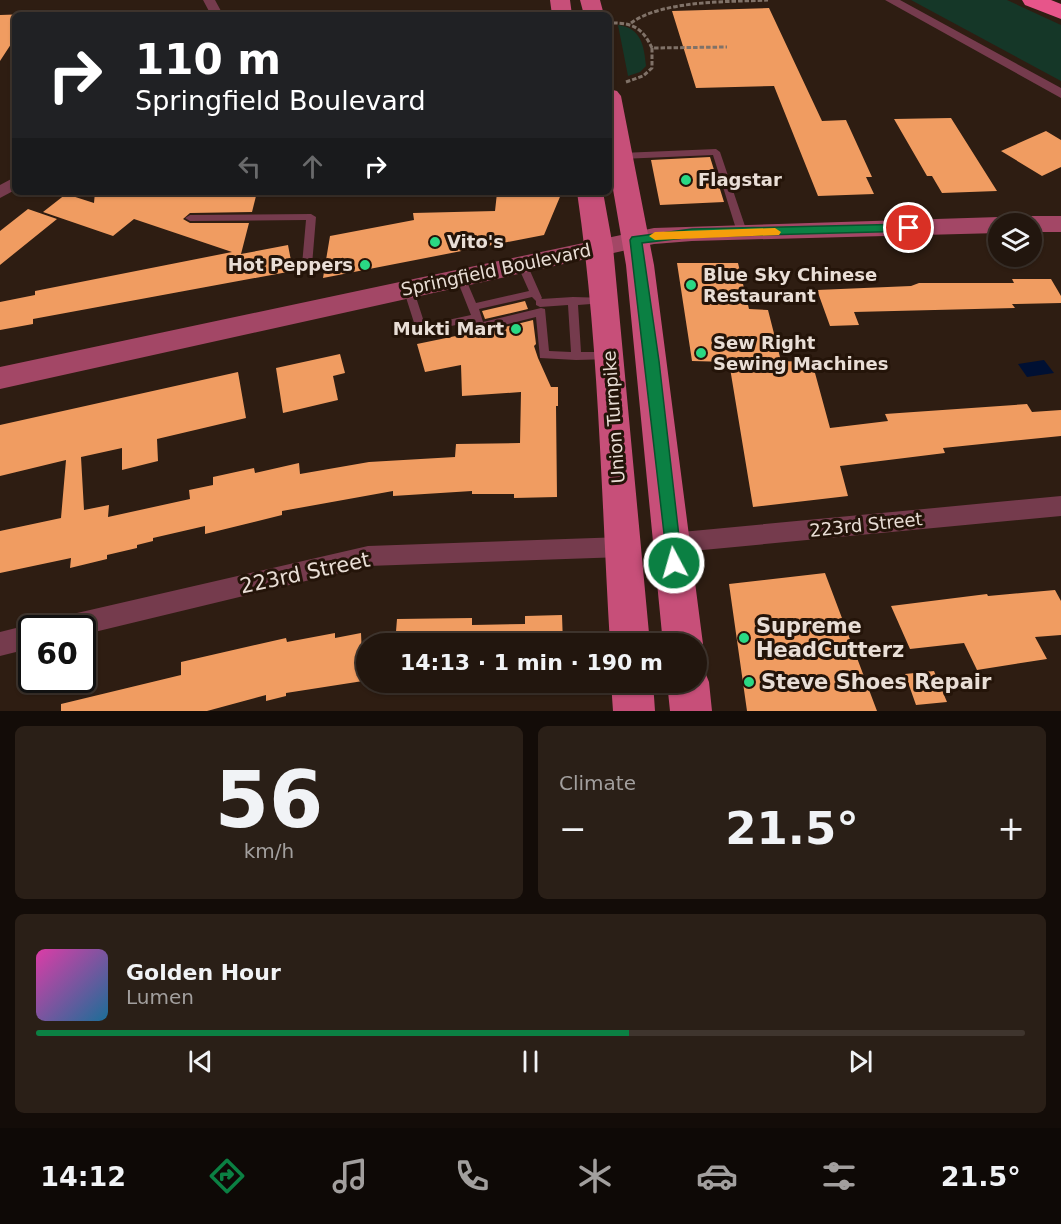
<!DOCTYPE html>
<html lang="en">
<head>
<meta charset="utf-8">
<style>
  :root { --surface:#22160e; --page:#2a1f17; --text:#f1f3f6; --muted:#a29f9e; --line:#3f352e; --accent:#0b8043 }
  body { margin:0; font-family:"DejaVu Sans",sans-serif; background:var(--page); color:var(--text); height:100vh; display:flex; flex-direction:column; font-size:22px; white-space:nowrap }
  * { box-sizing:border-box; margin:0 }
  p { font-size:20px; color:var(--muted) }
  .icon { flex:none; width:33px; height:33px; fill:none; stroke:currentColor; stroke-width:2; stroke-linecap:round; stroke-linejoin:round }
  .map { position:relative; height:711px; overflow:hidden }
  .panel { display:flex; flex-direction:column; gap:15px; padding:15px; background:#130c08; flex:1 }
  .panel>* { flex:none }
  .hud { position:absolute; left:12px; top:12px; width:600px; height:183px; border-radius:9px; box-shadow:0 2px 4px #0004,0 0 0 2px var(--line); background:#202124; color:#fff; overflow:hidden }
  .buttons { position:absolute; left:988px; top:213px; display:grid; gap:12px }
  .buttons a { display:grid; place-items:center; width:54px; height:54px; border-radius:50%; background:var(--surface); box-shadow:0 2px 4px #0004,0 0 0 2px var(--line); font-size:30px }
  .speed { position:absolute; left:18px; top:615px; display:flex; gap:12px; font-size:30px; font-weight:700; text-align:center }
  .speed>* { display:grid; place-content:center; width:78px; height:78px; border-radius:50%; background:var(--surface); box-shadow:0 2px 4px #0004,0 0 0 2px var(--line); line-height:1 }
  .speed .limit { border:3px solid #111; border-radius:9px; background:#fff; color:#111 }
  .pin { position:absolute; display:grid; place-items:center; width:51px; height:51px; color:#fff; margin:-26px; border:3px solid #fff; border-radius:50%; box-shadow:0 2px 6px #0007 }
  .me { position:absolute; width:66px; margin:-33px; rotate:354deg; stroke-linejoin:round; filter:drop-shadow(0 0 4px #0008) }
  .turn { display:flex; align-items:center; gap:21px; height:126px; padding:0 24px; font-size:27px }
  .turn .icon { width:78px; height:78px; stroke-width:2.5 }
  .turn b { display:block; font-size:42px; line-height:51px }
  .lanes { display:flex; align-items:center; height:57px; padding:0 24px; background:#0003; justify-content:center; gap:30px; direction:ltr }
  .lanes .off { opacity:.35 }
  .big { font-size:45px; font-weight:700; line-height:1.1 }
  .panel .card { flex:1; display:flex; flex-direction:column; justify-content:center; gap:9px; min-width:0; padding:0 21px; border-radius:9px; background:var(--page) }
  .panel .dial { align-items:center; gap:0 }
  .dial b { font-size:78px; line-height:1 }
  .song { display:flex; align-items:center; gap:18px }
  .cover { width:72px; height:72px; border-radius:9px; background:linear-gradient(135deg,hsl(320 70% 55%),hsl(200 70% 35%)) }
  .played { height:6px; border-radius:3px; background:linear-gradient(90deg,var(--accent) 60%,var(--line) 60%) }
  .keys { display:flex; justify-content:space-around; direction:ltr }
  .heat { display:flex; justify-content:space-between; align-items:center; font-size:33px; direction:ltr }
  .panel .tiles { flex:1; display:grid; gap:15px; grid-template-columns:1fr 1fr }
  .card:last-child { grid-column:span 2 }
  .trip { position:absolute; left:356px; top:633px; width:351px; height:60px; border-radius:30px; background:var(--surface); box-shadow:0 2px 4px #0004,0 0 0 2px var(--line); font-weight:700; line-height:60px; text-align:center }
  .menu { display:flex; height:96px; justify-content:space-around; align-items:center; background:#0e0906; color:var(--muted) }
  .menu .icon { width:42px; height:42px }
  .menu .on { color:var(--accent) }
  .menu b { font-size:27px; color:var(--text) }
  .map>svg:first-child { display:block }
  .green { fill:#153728 }
  .water { fill:#001033 }
  .building { fill:#f09c61 }
  .lines { fill:none; stroke-linecap:round; stroke-linejoin:round }
  .path { stroke:#807268; stroke-width:3; stroke-dasharray:4.5 2; stroke-linecap:butt }
  .lane { fill:#753b4d; fill-rule:evenodd }
  .street { fill:#753b4d; fill-rule:evenodd }
  .secondary { fill:#a34766; fill-rule:evenodd }
  .primary { fill:#c74f79; fill-rule:evenodd }
  .highway { fill:#e7558a; fill-rule:evenodd }
  .route { fill:#0b8043; stroke:#07532c; stroke-width:1.5 }
  .slow { fill:#f59e0b }
  .poi-dot { fill:#2ad884; stroke:#241409; stroke-width:2 }
  .labels { text-anchor:middle; stroke-width:6; stroke-linejoin:round; paint-order:stroke }
  .poi-label { font-size:18px; font-weight:bold; fill:#e9ded6; stroke:#241409; text-anchor:start }
  .street-label { font-size:18px; fill:#e9ded6; stroke:#241409 }
  .near-street-label { font-size:21px; fill:#e9ded6; stroke:#241409 }
  .near-poi-label { font-size:21px; font-weight:bold; fill:#e9ded6; stroke:#241409; text-anchor:start }
</style>
</head>
<body>
<div class="map">
<svg width="1061" height="711" viewBox="0 0 1061 711">
  <rect width="100%" height="100%" fill="#2e1d12"/>
  <path class="green" d="M 911,0 L 1007,0 L 1061,25 L 1061,81 Z
    M 618,25 C 641,28 644,45 646,66 L 640,72 L 628,76 Z"/>
  <path class="water" d="M 1044,360 L 1054,373 L 1027,377 L 1018,364 Z"/>
  <path class="building" d="M 769,8 L 822,121 L 846,120 L 872,177 L 866,177 L 874,194 L 818,196 L 774,86 L 696,88 L 672,11 Z
    M 30,14 L 15,15 L 15,38 L 0,61 L 0,15 Z
    M 951,118 L 997,191 L 942,193 L 932,176 L 927,176 L 894,119 Z
    M 1046,131 L 1061,140 L 1061,167 L 1042,176 L 1001,151 Z
    M 710,157 L 724,202 L 660,205 L 651,160 Z
    M 95,192 L 257,192 L 252,212 L 190,213 L 183,219 L 190,223 L 249,223 L 241,254 L 288,245 L 293,271 L 33,319 L 33,324 L 0,330 L 0,302 L 35,295 L 35,291 L 232,252 L 134,219 L 113,236 L 43,212 L 66,194 L 94,203 Z
    M 527,192 L 562,192 L 544,235 L 323,278 L 330,236 L 414,220 L 413,213 L 495,211 L 497,193 Z
    M 28,209 L 57,219 L 0,265 L 0,231 Z
    M 677,263 L 738,263 L 749,309 L 768,310 L 781,361 L 812,362 L 830,428 L 888,421 L 885,414 L 1027,404 L 1032,412 L 1061,410 L 1061,436 L 943,448 L 945,453 L 840,466 L 848,496 L 753,507 L 729,362 L 692,361 Z
    M 1012,279 L 1051,279 L 1061,296 L 1061,303 L 1012,304 L 1015,308 L 854,312 L 859,325 L 830,326 L 817,290 L 911,286 L 919,283 L 1014,283 Z
    M 525,301 L 528,309 L 485,319 L 482,311 Z
    M 533,320 L 536,344 L 534,346 L 538,358 L 551,387 L 558,387 L 558,406 L 556,406 L 557,497 L 514,498 L 514,494 L 472,494 L 472,491 L 393,496 L 393,491 L 282,511 L 282,515 L 205,534 L 205,526 L 153,538 L 153,541 L 137,545 L 137,548 L 107,555 L 107,559 L 70,568 L 71,558 L 0,573 L 0,531 L 61,518 L 66,460 L 0,476 L 0,425 L 238,372 L 246,418 L 157,439 L 158,461 L 122,470 L 122,448 L 81,457 L 84,510 L 109,505 L 108,517 L 190,499 L 189,490 L 213,485 L 213,477 L 254,468 L 255,473 L 299,463 L 300,474 L 369,462 L 455,457 L 456,444 L 520,443 L 521,392 L 462,396 L 461,365 L 425,372 L 417,344 L 475,332 L 481,333 Z
    M 340,354 L 345,373 L 333,376 L 338,400 L 283,413 L 276,368 Z
    M 825,573 L 877,711 L 747,711 L 729,584 Z
    M 1055,590 L 1061,601 L 1061,635 L 1035,637 L 1047,659 L 977,670 L 964,643 L 910,649 L 891,606 L 987,594 L 988,596 Z
    M 562,615 L 563,644 L 395,644 L 397,619 L 472,618 L 472,625 L 525,624 L 525,616 Z
    M 335,633 L 335,638 L 361,633 L 363,681 L 286,693 L 286,696 L 266,701 L 266,695 L 207,711 L 61,711 L 61,704 L 181,675 L 181,662 L 286,638 L 287,642 Z
    M 934,671 L 947,702 L 916,705 L 905,674 Z"/>
  <g class="lines">
    <path class="path" d="M 613,23 C 634,23 643,29 652,48 L 727,47
      M 631,23 C 663,0 728,2 768,0
      M 626,82 L 643,76 L 652,68 L 652,48"/>
    <path class="lane" d="M 716,149 L 720,152 L 747,232 L 745,234 L 739,234 L 737,232 L 713,155 L 621,159 L 617,156 L 621,153 Z
      M 439,192 L 495,192 L 491,195 L 436,197 L 436,193 Z
      M 311,214 L 316,217 L 312,265 L 307,268 L 302,265 L 306,220 L 190,221 L 185,218 L 190,215 Z
      M 522,261 L 527,264 L 542,298 L 541,299 L 573,297 L 608,298 L 609,300 L 604,303 L 578,305 L 581,352 L 609,352 L 614,356 L 613,359 L 576,360 L 540,358 L 536,317 L 480,331 L 476,330 L 473,321 L 421,333 L 417,332 L 403,288 L 405,286 L 411,286 L 413,288 L 425,325 L 471,315 L 456,277 L 458,275 L 464,275 L 476,303 L 529,291 L 517,264 ZM 532,297 L 536,301 L 536,305 L 540,307 L 568,305 L 571,352 L 549,351 L 545,309 L 541,308 L 483,322 L 479,309 Z"/>
    <path class="street" d="M 203,0 L 215,0 L 221,11 L 241,11 L 247,15 L 211,15 Z
      M 885,0 L 900,0 L 1061,88 L 1061,98 Z
      M 15,177 L 15,190 L 0,198 L 0,185 Z
      M 1061,496 L 1061,516 L 671,553 L 663,550 L 659,543 L 663,536 L 671,533 Z
      M 623,537 L 631,540 L 635,547 L 631,554 L 623,557 L 368,566 L 82,635 L 82,628 L 52,628 L 55,620 L 64,616 L 368,546 Z
      M 32,624 L 41,628 L 32,628 L 32,648 L 0,656 L 0,632 Z"/>
    <path class="secondary" d="M 1032,216 L 1061,216 L 1061,232 L 1032,232 L 1032,224 L 1020,224 L 1023,218 Z
      M 999,217 L 1008,219 L 1010,224 L 999,224 L 999,233 L 692,241 L 654,244 L 0,389 L 0,367 L 654,228 Z"/>
    <path class="primary" d="M 550,0 L 570,0 L 572,15 L 552,15 Z
      M 580,0 L 600,0 L 604,15 L 584,15 Z
      M 609,89 L 617,91 L 621,96 L 654,265 L 703,644 L 696,658 L 696,644 L 663,644 L 626,265 L 609,166 Z
      M 577,192 L 603,192 L 613,247 L 650,644 L 610,644 C 601,493 599,341 577,192 Z
      M 696,665 L 703,667 L 709,682 L 712,711 L 670,711 L 667,682 L 696,682 Z
      M 611,682 L 653,682 L 655,711 L 613,711 Z"/>
    <path class="highway" d="M 1022,0 L 1051,0 L 1061,4 L 1061,19 L 1025,5 Z"/>
  </g>
  <path class="route" d="M 909,224 L 915,228 L 913,231 L 692,237 L 642,243 L 659,361 L 682,563 L 680,568 L 674,570 L 668,568 L 630,240 L 632,237 L 692,229 Z"/>
  <path class="slow" d="M 775,228 L 781,232 L 779,235 L 655,240 L 649,236 L 655,232 Z"/>
  <g class="poi-dot">
    <circle cx="686" cy="180" r="6"/>
    <circle cx="435" cy="242" r="6"/>
    <circle cx="365" cy="265" r="6"/>
    <circle cx="691" cy="285" r="6"/>
    <circle cx="516" cy="329" r="6"/>
    <circle cx="701" cy="353" r="6"/>
    <circle cx="744" cy="638" r="6"/>
    <circle cx="749" cy="682" r="6"/>
  </g>
  <g class="labels">
    <g class="poi-label">
      <text x="698" y="186">Flagstar</text>
      <text x="447" y="248">Vito's</text>
      <text x="353" y="271" text-anchor="end">Hot Peppers</text>
      <text x="703" y="281">Blue Sky Chinese<tspan x="703" dy="21">Restaurant</tspan></text>
      <text x="504" y="335" text-anchor="end">Mukti Mart</text>
      <text x="713" y="349">Sew Right<tspan x="713" dy="21">Sewing Machines</tspan></text>
    </g>
    <g class="street-label">
      <text transform="translate(496 270) rotate(-12)" y="6">Springfield Boulevard</text>
      <text transform="translate(614 417) rotate(-94)" y="6">Union Turnpike</text>
      <text transform="translate(866 525) rotate(-6)" y="6">223rd Street</text>
    </g>
    <g class="near-street-label">
      <text transform="translate(305 573) rotate(-12)" y="7">223rd Street</text>
    </g>
    <g class="near-poi-label">
      <text x="756" y="633">Supreme<tspan x="756" dy="24">HeadCutterz</tspan></text>
      <text x="761" y="689">Steve Shoes Repair</text>
    </g>
  </g>
</svg>
<div class="buttons">
<a><svg class="icon" aria-label="layers" viewBox="0 0 24 24"><path d="M12 4l9 5-9 5-9-5zM3 14l9 5 9-5"/></svg></a>
</div>
<div class="speed"><div class="limit">60</div></div>
<div class="pin" style="left:909px;top:228px;background:#d93025"><svg class="icon" aria-label="arrive" viewBox="0 0 24 24"><path d="M6 21V4h12l-3 4 3 4H6"/></svg></div>
<svg class="me" style="left:674px;top:563px" viewBox="-20 -20 40 40"><circle r="17" fill="#0b8043" stroke="#fff" stroke-width="3"/><path d="M0-11L8 9 0 5-8 9z" fill="#fff"/></svg>
<div class="trip">14:13 · 1 min · 190 m</div>
<div class="hud">
<div class="turn"><svg class="icon" aria-label="right" viewBox="0 0 24 24"><path d="M7 20v-9h11M14 6l5 5-5 5"/></svg><div><b>110 m</b>Springfield Boulevard</div></div>
<div class="lanes"><svg class="icon off" aria-label="left" viewBox="0 0 24 24"><path d="M17 20v-9H6M10 6l-5 5 5 5"/></svg><svg class="icon off" aria-label="ahead" viewBox="0 0 24 24"><path d="M12 20V5M6 11l6-6 6 6"/></svg><svg class="icon" aria-label="right" viewBox="0 0 24 24"><path d="M7 20v-9h11M14 6l5 5-5 5"/></svg></div>
</div>
</div>
<section class="panel">
<div class="tiles">
<div class="card dial"><b>56</b><p>km/h</p></div>
<div class="card"><p>Climate</p>
<div class="heat"><a>−</a><b class="big">21.5°</b><a>+</a></div>
</div>
<div class="card">
<div class="song"><i class="cover"></i><div><b>Golden Hour</b><p>Lumen</p></div></div>
<div class="played"></div>
<div class="keys"><svg class="icon" aria-label="previous" viewBox="0 0 24 24"><path d="M18 5L8 12l10 7zM5 5v14"/></svg><svg class="icon" aria-label="pause" viewBox="0 0 24 24"><path d="M8 5v14M16 5v14"/></svg><svg class="icon" aria-label="next" viewBox="0 0 24 24"><path d="M6 5l10 7-10 7zM19 5v14"/></svg></div>
</div>
</div>
</section>
<nav class="menu">
<b>14:12</b>
<svg class="icon on" aria-label="directions" viewBox="0 0 24 24"><path d="M12 3l9 9-9 9-9-9zM9 14v-3h6M13 9l2 2-2 2"/></svg>
<svg class="icon" aria-label="music" viewBox="0 0 24 24"><path d="M9 18V5l10-2v13"/><circle cx="6" cy="18" r="3"/><circle cx="16" cy="16" r="3"/></svg>
<svg class="icon" aria-label="phone" viewBox="0 0 24 24"><path d="M5 4h4l2 5-3 2q2 4 5 5l2-3 5 2v4C11 20 4 13 5 4z"/></svg>
<svg class="icon" aria-label="climate" viewBox="0 0 24 24"><path d="M12 3v18M4 7l16 10M4 17L20 7"/></svg>
<svg class="icon" aria-label="car" viewBox="0 0 24 24"><path d="M5 17H2v-5l4-1 3-4h7l3 4 3 1v5h-3M9 17h6M6 11h13"/><circle cx="7" cy="17" r="2"/><circle cx="17" cy="17" r="2"/></svg>
<svg class="icon" aria-label="filters" viewBox="0 0 24 24"><path d="M4 7h16M4 17h16"/><circle cx="9" cy="7" r="2"/><circle cx="15" cy="17" r="2"/></svg>
<b>21.5°</b>
</nav>
</body>
</html>
